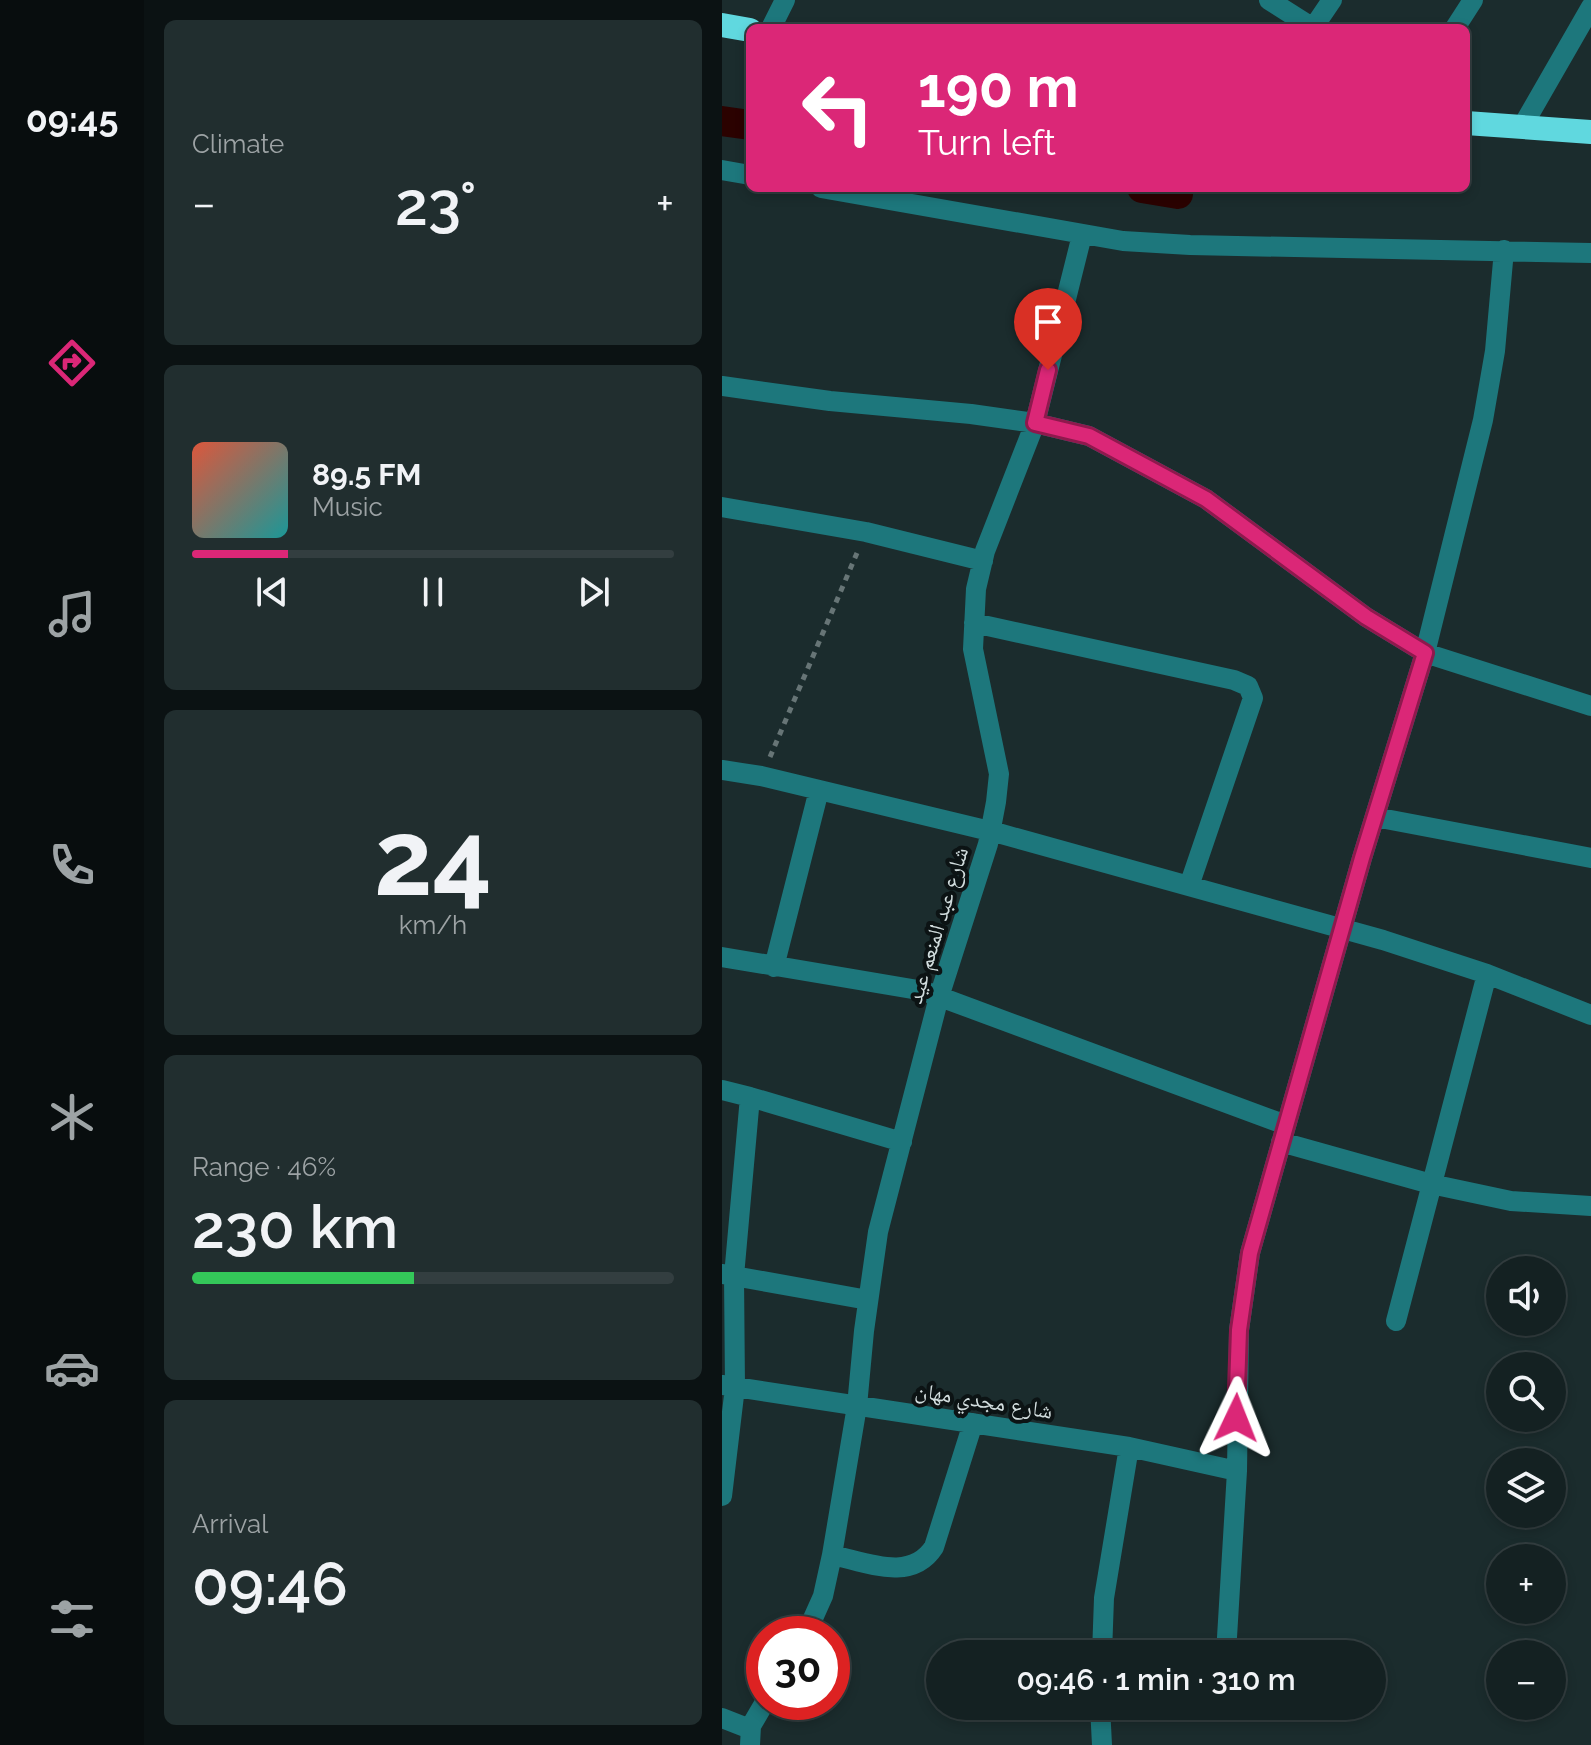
<!DOCTYPE html>
<html lang="en">
<head>
<meta charset="utf-8">
<style>
  :root { --surface:#142122; --page:#212e2f; --text:#f1f3f6; --muted:#9da3a5; --line:#333e40; --accent:#db2777 }
  body { margin:0; font-family:Raleway,"Noto Naskh Arabic",sans-serif; background:var(--page); color:var(--text); height:100vh; display:flex; flex-direction:column; font-size:30px; white-space:nowrap }
  * { box-sizing:border-box; margin:0 }
  p { font-size:26px; color:var(--muted) }
  .icon { flex:none; width:44px; height:44px; fill:none; stroke:currentColor; stroke-width:2; stroke-linecap:round; stroke-linejoin:round }
  .map { position:relative; flex:1; overflow:hidden }
  .sheet { display:flex; flex-direction:column; gap:20px; padding:20px; background:#0b1213; width:578px }
  .sheet>* { flex:none }
  .hud { position:absolute; left:24px; top:24px; width:724px; height:168px; border-radius:12px; box-shadow:0 4px 12px #0003,0 0 0 2px var(--line); background:#db2777; color:#fff; overflow:hidden }
  .fabs { position:absolute; left:764px; top:1256px; display:grid; gap:16px }
  .fabs a { display:grid; place-items:center; width:80px; height:80px; border-radius:50%; background:var(--surface); box-shadow:0 4px 12px #0003,0 0 0 2px var(--line); font-size:40px }
  .speed { position:absolute; left:24px; top:1616px; display:flex; gap:16px; font-size:40px; font-weight:700; text-align:center }
  .speed>* { display:grid; place-content:center; width:104px; height:104px; border-radius:50%; background:var(--surface); box-shadow:0 4px 12px #0003,0 0 0 2px var(--line); line-height:1 }
  .speed .limit { border:12px solid #d22; background:#fff; color:#111 }
  .pin { position:absolute; display:grid; place-items:center; width:68px; height:68px; color:#fff; margin:-82px -34px; border-radius:50% 50% 50% 0; rotate:-45deg; box-shadow:0 0 8px #0007 }
  .pin .icon { rotate:45deg }
  .me { position:absolute; width:88px; margin:-44px; rotate:2deg; stroke-linejoin:round; filter:drop-shadow(0 0 6px #0008) }
  .turn { display:flex; align-items:center; gap:28px; height:168px; padding:0 40px; font-size:36px }
  .turn .icon { width:104px; height:104px; stroke-width:2.5 }
  .turn b { display:block; font-size:56px; line-height:68px }
  .big { font-size:60px; font-weight:600; line-height:1.1 }
  .sheet .widget { flex:1; display:flex; flex-direction:column; justify-content:center; gap:12px; min-width:0; padding:0 28px; border-radius:12px; background:var(--page) }
  .sheet .dial { align-items:center; gap:0 }
  .dial b { font-size:104px; line-height:1 }
  .song { display:flex; align-items:center; gap:24px }
  .cover { width:96px; height:96px; border-radius:12px; background:linear-gradient(135deg,hsl(10 70% 55%),hsl(180 70% 35%)) }
  .played { height:8px; border-radius:4px; background:linear-gradient(90deg,var(--accent) 20%,var(--line) 20%) }
  .keys { display:flex; justify-content:space-around; direction:ltr }
  .heat { display:flex; justify-content:space-between; align-items:center; font-size:44px; direction:ltr }
  .charge { height:12px; border-radius:6px; background:linear-gradient(90deg,#34c759 46%,var(--line) 0) }
  .trip { position:absolute; left:204px; top:1640px; width:460px; height:80px; border-radius:40px; background:var(--surface); box-shadow:0 4px 12px #0003,0 0 0 2px var(--line); font-weight:600; line-height:80px; text-align:center }
  main { display:flex; flex:1; min-height:0 }
  .menu { display:flex; flex-direction:column; width:144px; justify-content:space-around; align-items:center; background:#080d0e; color:var(--muted) }
  .menu .icon { width:56px; height:56px }
  .menu .active { color:var(--accent) }
  .menu b { font-size:36px; color:var(--text) }
  .map>svg:first-child { display:block }
  .lines { fill:none; stroke-linecap:round; stroke-linejoin:round }
  .canal { stroke:#2b0200; stroke-width:30 }
  .path { stroke:#677576; stroke-width:5; stroke-dasharray:6 6; stroke-linecap:butt }
  .minor { stroke:#1d777c; stroke-width:20 }
  .highway { stroke:#60d8df; stroke-width:24 }
  .route-casing { stroke:#8e194d; stroke-width:20 }
  .route { stroke:#db2777; stroke-width:14 }
  .labels { text-anchor:middle; stroke-width:8; stroke-linejoin:round; paint-order:stroke }
  .street-label { font-size:22px; fill:#d2ddde; stroke:#0c1314 }
</style>
</head>
<body>
<main>
<nav class="menu">
<b>09:45</b>
<svg class="icon active" aria-label="directions" viewBox="0 0 24 24"><path d="M12 3l9 9-9 9-9-9zM9 14v-3h6M13 9l2 2-2 2"/></svg>
<svg class="icon" aria-label="music" viewBox="0 0 24 24"><path d="M9 18V5l10-2v13"/><circle cx="6" cy="18" r="3"/><circle cx="16" cy="16" r="3"/></svg>
<svg class="icon" aria-label="phone" viewBox="0 0 24 24"><path d="M5 4h4l2 5-3 2q2 4 5 5l2-3 5 2v4C11 20 4 13 5 4z"/></svg>
<svg class="icon" aria-label="climate" viewBox="0 0 24 24"><path d="M12 3v18M4 7l16 10M4 17L20 7"/></svg>
<svg class="icon" aria-label="car" viewBox="0 0 24 24"><path d="M5 17H2v-5l4-1 3-4h7l3 4 3 1v5h-3M9 17h6M6 11h13"/><circle cx="7" cy="17" r="2"/><circle cx="17" cy="17" r="2"/></svg>
<svg class="icon" aria-label="filters" viewBox="0 0 24 24"><path d="M4 7h16M4 17h16"/><circle cx="9" cy="7" r="2"/><circle cx="15" cy="17" r="2"/></svg>
</nav>
<section class="sheet">
<div class="widget"><p>Climate</p>
<div class="heat"><a>−</a><b class="big">23°</b><a>+</a></div>
</div>
<div class="widget">
<div class="song"><i class="cover"></i><div><b>89.5 FM</b><p>Music</p></div></div>
<div class="played"></div>
<div class="keys"><svg class="icon" aria-label="previous" viewBox="0 0 24 24"><path d="M18 5L8 12l10 7zM5 5v14"/></svg><svg class="icon" aria-label="pause" viewBox="0 0 24 24"><path d="M8 5v14M16 5v14"/></svg><svg class="icon" aria-label="next" viewBox="0 0 24 24"><path d="M6 5l10 7-10 7zM19 5v14"/></svg></div>
</div>
<div class="widget dial"><b>24</b><p>km/h</p></div>
<div class="widget"><p>Range · 46%</p><b class="big">230 km</b><div class="charge"></div></div>
<div class="widget"><p>Arrival</p><b class="big">09:46</b></div>
</section>
<div class="map">
<svg width="869" height="1745" viewBox="0 0 869 1745">
  <rect width="100%" height="100%" fill="#1b2c2d"/>
  <g class="lines">
    <path class="canal" d="M 0,121 L 28,125
      M 420,188 L 456,194"/>
    <path class="path" d="M 48,757 L 135,553"/>
    <path class="minor" d="M 547,0 L 591,28
      M 49,28 L 63,0
      M 591,28 L 610,0
      M 733,28 L 751,0
      M 800,127 L 869,7
      M 0,170 L 28,175
      M 99,188 L 401,241 L 468,245 L 869,253
      M 0,386 L 108,401 L 249,414 L 313,423 L 367,436 L 484,499 L 644,617 L 703,653 L 869,706
      M 0,507 L 144,532 L 261,561
      M 252,623 L 512,680 L 526,686 L 531,698 L 467,886
      M 0,770 L 39,776 L 276,833 L 661,940 L 765,974 L 869,1015
      M 653,817 L 869,858
      M 0,957 L 202,991 L 564,1125
      M 52,967 L 97,790
      M 0,1090 L 28,1097 L 12,1276 L 13,1387 L 0,1496
      M 28,1097 L 180,1142
      M 559,1142 L 709,1184 L 789,1201 L 869,1206
      M 1,1274 L 146,1300
      M 674,1321 L 765,974
      M 0,1385 L 407,1447 L 515,1471
      M 110,1555 C 144,1562 189,1583 212,1547 L 251,1423
      M 84,1634 L 101,1596 L 110,1555 L 135,1406 L 142,1331 L 156,1232 L 217,997 L 266,844 L 274,802 L 277,774 L 251,649 L 254,589 L 263,551 L 313,423 L 360,235
      M 380,1654 L 382,1598 L 407,1447
      M 504,1654 L 515,1471 L 517,1330 L 528,1253 L 640,858 L 703,653 L 761,420 L 773,351 L 782,250
      M 378,1706 L 380,1745
      M 0,1718 L 28,1729
      M 28,1745 L 29,1726 L 43,1702"/>
    <path class="highway" d="M 0,25 L 28,30
      M 744,123 L 869,132"/>
  </g>
  <g class="lines">
    <g class="route-casing">
      <path id="route" d="M 326,370 L 313,423 L 367,436 L 484,499 L 644,617 L 703,653 L 640,858 L 528,1253 L 517,1330 L 514,1418"/>
    </g>
    <use href="#route" class="route"/>
  </g>
  <g class="labels">
    <g class="street-label">
      <text transform="translate(215 925) rotate(-73)" y="8">شارع عبد المنعم عيد</text>
      <text transform="translate(262 1400) rotate(9)" y="8">شارع مجدي مهان</text>
    </g>
  </g>
</svg>
<div class="fabs">
<a><svg class="icon" aria-label="sound" viewBox="0 0 24 24"><path d="M4 9h4l5-4v14l-5-4H4zM17 9q2 3 0 6"/></svg></a>
<a><svg class="icon" aria-label="search" viewBox="0 0 24 24"><circle cx="10" cy="10" r="6"/><path d="M15 15l6 6"/></svg></a>
<a><svg class="icon" aria-label="layers" viewBox="0 0 24 24"><path d="M12 4l9 5-9 5-9-5zM3 14l9 5 9-5"/></svg></a>
<a>+</a>
<a>−</a>
</div>
<div class="speed"><div class="limit">30</div></div>
<div class="pin" style="left:326px;top:370px;background:#d93025"><svg class="icon" aria-label="arrive" viewBox="0 0 24 24"><path d="M6 21V4h12l-3 4 3 4H6"/></svg></div>
<svg class="me" style="left:514px;top:1418px" viewBox="-20 -20 40 40"><path d="M0-17L14 15 0 8-14 15z" fill="#db2777" stroke="#fff" stroke-width="4"/></svg>
<div class="trip">09:46 · 1 min · 310 m</div>
<div class="hud">
<div class="turn"><svg class="icon" aria-label="left" viewBox="0 0 24 24"><path d="M17 20v-9H6M10 6l-5 5 5 5"/></svg><div><b>190 m</b>Turn left</div></div>
</div>
</div>
</main>
</body>
</html>
